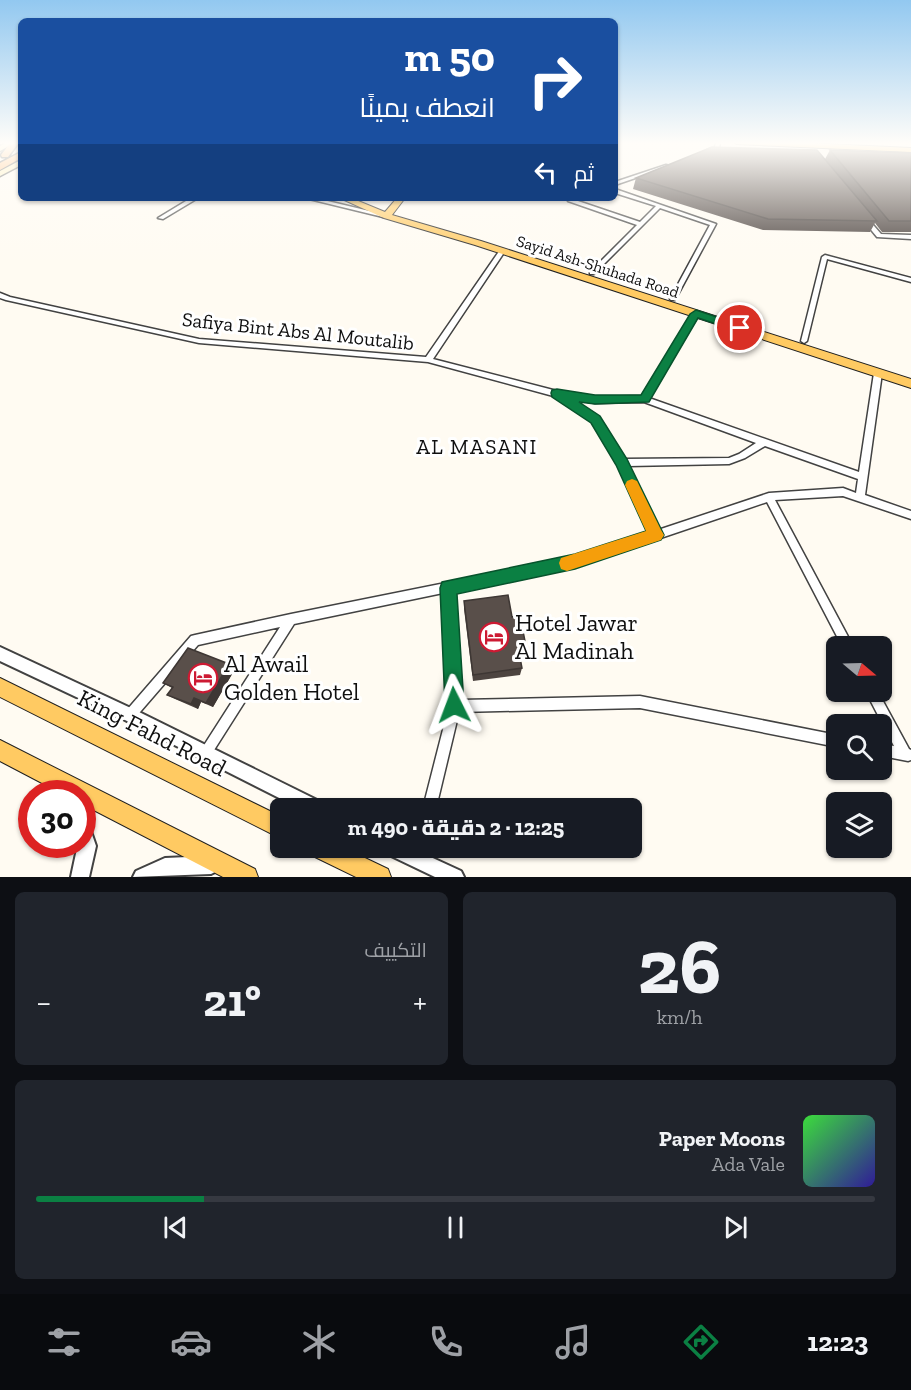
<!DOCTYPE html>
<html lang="ar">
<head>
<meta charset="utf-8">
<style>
  :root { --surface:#171b24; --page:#20242c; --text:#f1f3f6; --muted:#9ea1a6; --line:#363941; --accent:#0b8043 }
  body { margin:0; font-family:"Zilla Slab",Cairo,serif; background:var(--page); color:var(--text); direction:rtl; height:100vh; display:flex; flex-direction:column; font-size:22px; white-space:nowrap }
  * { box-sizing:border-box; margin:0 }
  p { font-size:20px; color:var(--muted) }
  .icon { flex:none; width:33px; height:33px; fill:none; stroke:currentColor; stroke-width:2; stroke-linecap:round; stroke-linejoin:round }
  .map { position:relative; height:877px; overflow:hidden; direction:ltr }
  .drawer { display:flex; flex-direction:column; gap:15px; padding:15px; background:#0d0f14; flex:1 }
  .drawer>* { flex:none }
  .hud { position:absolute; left:18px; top:18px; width:600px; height:183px; border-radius:9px; box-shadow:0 2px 4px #0004; direction:rtl; background:#1a4fa0; color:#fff; overflow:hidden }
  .needle { width:39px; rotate:109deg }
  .buttons { position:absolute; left:826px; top:636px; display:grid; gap:12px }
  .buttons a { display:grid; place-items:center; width:66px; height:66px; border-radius:9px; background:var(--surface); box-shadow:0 2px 4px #0004; font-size:30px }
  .speed { position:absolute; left:18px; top:780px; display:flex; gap:12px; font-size:30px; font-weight:700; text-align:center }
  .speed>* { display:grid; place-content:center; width:78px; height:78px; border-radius:50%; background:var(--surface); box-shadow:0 2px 4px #0004; line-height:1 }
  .speed .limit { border:9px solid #d22; background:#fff; color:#111 }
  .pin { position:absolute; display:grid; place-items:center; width:51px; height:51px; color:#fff; margin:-26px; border:3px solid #fff; border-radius:50%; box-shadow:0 2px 6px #0007 }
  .me { position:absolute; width:66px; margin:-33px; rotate:357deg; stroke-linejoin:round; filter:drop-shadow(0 0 4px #0008) }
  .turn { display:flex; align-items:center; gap:21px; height:126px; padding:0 24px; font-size:27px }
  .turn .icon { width:78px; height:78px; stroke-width:2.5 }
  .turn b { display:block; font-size:42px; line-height:51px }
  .then { display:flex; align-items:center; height:57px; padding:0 24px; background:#0003; gap:12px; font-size:22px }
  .big { font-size:45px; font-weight:800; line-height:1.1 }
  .drawer .widget { flex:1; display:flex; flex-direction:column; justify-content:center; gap:9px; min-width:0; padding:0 21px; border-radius:9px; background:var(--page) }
  .drawer .dial { align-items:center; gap:0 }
  .dial b { font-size:78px; line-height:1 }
  .song { display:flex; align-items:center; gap:18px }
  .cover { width:72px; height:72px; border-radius:9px; background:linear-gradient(135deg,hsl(120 70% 55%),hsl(250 70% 35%)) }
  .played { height:6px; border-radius:3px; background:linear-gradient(90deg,var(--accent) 20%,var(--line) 20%) }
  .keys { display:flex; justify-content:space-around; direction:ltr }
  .heat { display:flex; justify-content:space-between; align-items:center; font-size:33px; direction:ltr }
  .drawer .tiles { flex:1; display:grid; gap:15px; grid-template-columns:1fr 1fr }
  .widget:last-child { grid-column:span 2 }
  .trip { position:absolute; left:270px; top:798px; width:372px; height:60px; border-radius:9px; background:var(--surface); box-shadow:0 2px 4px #0004; font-weight:800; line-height:60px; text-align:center; direction:rtl }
  .tabs { display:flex; height:96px; justify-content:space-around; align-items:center; background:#090b0e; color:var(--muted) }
  .tabs .icon { width:42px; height:42px }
  .tabs .active { color:var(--accent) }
  .tabs b { font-size:27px; color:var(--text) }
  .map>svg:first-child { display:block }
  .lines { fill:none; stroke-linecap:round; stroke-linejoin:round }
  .minor-casing { stroke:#424242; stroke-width:3 }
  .tertiary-casing { stroke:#424242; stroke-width:4 }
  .secondary-casing { stroke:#313131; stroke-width:3 }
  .primary-casing { stroke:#202020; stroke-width:2 }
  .trunk-casing { stroke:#202020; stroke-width:3 }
  .minor { fill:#fff; fill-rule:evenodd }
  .tertiary { fill:#fff; fill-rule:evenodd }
  .secondary { fill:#ffeead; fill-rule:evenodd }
  .primary { fill:#ffca62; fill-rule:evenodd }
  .trunk { fill:#ffad59; fill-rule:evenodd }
  .wall { fill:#4d4440 }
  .shaded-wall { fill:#3e3734 }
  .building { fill:#594f4a; stroke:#3e3734; stroke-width:1.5 }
  .route { fill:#0b8043; stroke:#07532c; stroke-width:1.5 }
  .slow { fill:#f59e0b }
  .labels { text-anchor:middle; stroke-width:6; stroke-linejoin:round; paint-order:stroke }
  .far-street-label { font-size:16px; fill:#0f0f0f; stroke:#fff }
  .street-label { font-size:20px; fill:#0f0f0f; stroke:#fff }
  .neighbourhood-label { font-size:21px; letter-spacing:1.5px; fill:#0f0f0f; stroke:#fff }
  .near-poi-label { font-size:24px; fill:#0f0f0f; stroke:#fff; text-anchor:start }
  .near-street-label { font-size:24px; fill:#0f0f0f; stroke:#fff }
</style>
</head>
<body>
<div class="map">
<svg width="911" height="877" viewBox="0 0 911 877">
  <rect width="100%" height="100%" fill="#fffbf2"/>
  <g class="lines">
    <g class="minor-casing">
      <path id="minor" d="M 716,142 L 720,142 L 719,149 L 707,152 L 707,150 L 715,147 Z
        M 666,165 L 670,166 L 615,185 L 615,182 Z
        M 615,189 L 716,224 L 675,300 L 671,300 L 670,299 L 710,225 L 660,208 L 594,274 L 590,274 L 590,272 L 637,225 L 568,201 L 568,199 L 572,199 L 640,222 L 656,206 L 615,193 Z
        M 191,198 L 198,198 L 163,219 L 158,218 Z
        M 305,198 L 315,198 L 386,215 L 383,217 Z
        M 866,218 L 868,219 L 881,234 L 911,235 L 911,239 L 877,237 L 863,220 Z
        M 502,249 L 505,251 L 433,359 L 557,391 L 595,397 L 642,396 L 694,313 L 698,313 L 699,314 L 649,398 L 859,472 L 874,373 L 875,371 L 881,371 L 882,373 L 865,495 L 911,511 L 911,519 L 843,496 L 775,500 L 853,646 L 842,646 L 767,502 L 575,567 L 453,591 L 460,700 L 640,696 L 837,735 L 837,747 L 640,708 L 459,712 L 436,808 L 423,808 L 449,706 L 443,593 L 294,624 L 209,758 L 205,760 L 201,758 L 199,754 L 201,750 L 280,627 L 198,645 L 134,719 L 130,721 L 126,719 L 124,715 L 126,711 L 191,636 L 195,635 L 291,614 L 575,557 L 650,533 L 618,465 L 593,422 L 557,397 L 428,362 L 199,343 L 6,300 L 0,298 L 0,293 L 10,297 L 199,339 L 426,357 L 500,250 ZM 572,399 L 595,403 L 644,402 L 756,443 L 739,454 L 729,458 L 624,459 L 599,418 ZM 765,446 L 858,479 L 856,493 L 843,488 L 769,493 L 658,530 L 628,466 L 729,464 L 745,458 Z
        M 825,255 L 911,278 L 911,282 L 827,259 L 807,341 L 804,343 L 801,341 L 822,257 Z
        M 866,692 L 878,692 L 909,749 L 911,750 L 911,760 L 908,761 L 882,756 L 882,744 L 894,746 Z"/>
    </g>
    <g class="tertiary-casing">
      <path id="tertiary" d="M 0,647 L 135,710 L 321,802 L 323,808 L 299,808 L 125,720 L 0,661 Z
        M 82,821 L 88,823 L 96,846 L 89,877 L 71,877 L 78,844 L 82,844 Z
        M 384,848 L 411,848 L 461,871 L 464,877 L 435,877 L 387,854 Z
        M 211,856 L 217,859 L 220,865 L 217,871 L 211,874 L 133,877 L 136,871 L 165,858 Z"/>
    </g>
    <g class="secondary-casing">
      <path id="secondary" d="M 8,142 L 16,142 L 0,151 L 0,146 Z
        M 21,160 L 21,165 L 0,176 L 0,171 Z"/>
    </g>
    <g class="primary-casing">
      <path id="primary" d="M 733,142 L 786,142 L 911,148 L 911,152 L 737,144 Z
        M 340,198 L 351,198 L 385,212 L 397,198 L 405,198 L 392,215 L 481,241 L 911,379 L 911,388 L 475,245 L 384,218 Z
        M 0,678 L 280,816 L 280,838 L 0,697 Z
        M 0,740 L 255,869 L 258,877 L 223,877 L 82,804 L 82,794 L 63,794 L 0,761 Z
        M 310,848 L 344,848 L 388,869 L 391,877 L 356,877 L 313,856 Z"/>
    </g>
    <g class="trunk-casing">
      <path id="trunk" d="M 11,142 L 19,142 L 8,157 L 2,157 L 1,155 Z
        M 21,152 L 21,158 L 0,170 L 0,163 Z"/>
    </g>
    <use href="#minor" class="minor"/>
    <use href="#tertiary" class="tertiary"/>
    <use href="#secondary" class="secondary"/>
    <use href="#primary" class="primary"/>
    <use href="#trunk" class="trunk"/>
  </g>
  <path class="wall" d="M 830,150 L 911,153 L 911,232 L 882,232 L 875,223 L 870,232 L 763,230 L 633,189 L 636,178 L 825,159 Z
    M 464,601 L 512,617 L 525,641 L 522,649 L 518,649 L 522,668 L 520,675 L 473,681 L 464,609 Z
    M 235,669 L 213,707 L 201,702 L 198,709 L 175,699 L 167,695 L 172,688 L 163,683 Z"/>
  <path class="shaded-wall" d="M 229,664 L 235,669 L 213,707 L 206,703 Z
    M 194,698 L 201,702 L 198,709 L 191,704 Z"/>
  <path class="building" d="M 712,147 L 817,150 L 877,221 L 768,219 L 636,178 Z
    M 830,150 L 911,153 L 911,221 L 889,221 Z
    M 508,595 L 512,617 L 520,616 L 525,641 L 517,642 L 522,668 L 473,675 L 464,601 Z
    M 188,648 L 229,664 L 206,703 L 194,698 L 191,704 L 167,695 L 173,687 L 163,683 Z"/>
  <linearGradient id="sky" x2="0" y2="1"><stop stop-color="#92c8f0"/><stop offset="0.54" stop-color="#fffdf9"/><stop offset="1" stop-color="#fffdf9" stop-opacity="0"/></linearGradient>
  <rect width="911" height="265" fill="url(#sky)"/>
  <path class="route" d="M 696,310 L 744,326 L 746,328 L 740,332 L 698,318 L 649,402 L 595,404 L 579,402 L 600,416 L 627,459 L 664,535 L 661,540 L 575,569 L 457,594 L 464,705 L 461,712 L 454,715 L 448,712 L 445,705 L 440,588 L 442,582 L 575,554 L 646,531 L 616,465 L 591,423 L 552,397 L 551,393 L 552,390 L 557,389 L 595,395 L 641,395 L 690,314 Z"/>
  <path class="slow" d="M 632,479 L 637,481 L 661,530 L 664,535 L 661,540 L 567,571 L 561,569 L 559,563 L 561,558 L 646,531 L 625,485 L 627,481 Z"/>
  <defs>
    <g id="hotel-ring" transform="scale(1.5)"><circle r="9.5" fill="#fff" stroke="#cd1a33" stroke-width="1.5"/><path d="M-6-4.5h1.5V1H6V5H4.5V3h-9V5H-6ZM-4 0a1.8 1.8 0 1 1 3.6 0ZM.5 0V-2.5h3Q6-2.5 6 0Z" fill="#cd1a33"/></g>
  </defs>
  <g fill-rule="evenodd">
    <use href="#hotel-ring" x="494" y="637"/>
    <use href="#hotel-ring" x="203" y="678"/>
  </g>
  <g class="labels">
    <g class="far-street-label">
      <text transform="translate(598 266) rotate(18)" y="6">Sayid Ash-Shuhada Road</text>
    </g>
    <g class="street-label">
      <text transform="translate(298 331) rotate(6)" y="7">Safiya Bint Abs Al Moutalib</text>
    </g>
    <g class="neighbourhood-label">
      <text x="477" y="454">AL MASANI</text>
    </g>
    <g class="near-poi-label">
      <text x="515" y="631">Hotel Jawar<tspan x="515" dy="28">Al Madinah</tspan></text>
      <text x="224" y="672">Al Awail<tspan x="224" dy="28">Golden Hotel</tspan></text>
    </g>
    <g class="near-street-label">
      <text transform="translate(152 733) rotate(27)" y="8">King Fahd Road</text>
    </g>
  </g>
</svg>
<div class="buttons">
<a><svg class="needle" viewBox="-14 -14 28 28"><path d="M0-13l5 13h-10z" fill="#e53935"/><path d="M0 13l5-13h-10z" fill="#9ea1a6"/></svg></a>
<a><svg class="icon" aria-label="search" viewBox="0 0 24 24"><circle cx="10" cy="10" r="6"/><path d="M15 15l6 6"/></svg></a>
<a><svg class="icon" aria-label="layers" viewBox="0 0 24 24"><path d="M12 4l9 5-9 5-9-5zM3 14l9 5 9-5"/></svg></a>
</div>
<div class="speed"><div class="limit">30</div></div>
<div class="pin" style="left:740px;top:328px;background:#d93025"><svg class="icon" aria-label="arrive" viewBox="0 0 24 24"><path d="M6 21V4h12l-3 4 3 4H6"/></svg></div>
<svg class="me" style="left:454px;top:705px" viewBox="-20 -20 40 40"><path d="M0-17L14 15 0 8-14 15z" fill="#0b8043" stroke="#fff" stroke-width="4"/></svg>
<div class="trip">12:25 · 2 دقيقة · 490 m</div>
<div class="hud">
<div class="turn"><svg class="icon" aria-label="right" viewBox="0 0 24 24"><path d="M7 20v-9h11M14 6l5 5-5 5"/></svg><div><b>50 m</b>انعطف يمينًا</div></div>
<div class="then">ثم<svg class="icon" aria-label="left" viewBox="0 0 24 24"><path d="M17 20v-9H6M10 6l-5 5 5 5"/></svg></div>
</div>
</div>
<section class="drawer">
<div class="tiles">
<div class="widget dial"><b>26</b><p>km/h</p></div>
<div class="widget"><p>التكييف</p>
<div class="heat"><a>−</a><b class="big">21°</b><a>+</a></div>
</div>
<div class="widget">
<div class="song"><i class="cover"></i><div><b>Paper Moons</b><p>Ada Vale</p></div></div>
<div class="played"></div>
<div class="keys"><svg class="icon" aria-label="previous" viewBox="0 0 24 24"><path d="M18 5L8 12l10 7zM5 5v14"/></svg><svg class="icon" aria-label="pause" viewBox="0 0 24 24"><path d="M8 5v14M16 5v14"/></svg><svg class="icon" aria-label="next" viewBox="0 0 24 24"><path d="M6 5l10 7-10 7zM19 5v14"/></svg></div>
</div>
</div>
</section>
<nav class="tabs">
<b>12:23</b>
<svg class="icon active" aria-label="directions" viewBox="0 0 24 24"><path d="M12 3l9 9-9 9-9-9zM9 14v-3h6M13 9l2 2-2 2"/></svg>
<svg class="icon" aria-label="music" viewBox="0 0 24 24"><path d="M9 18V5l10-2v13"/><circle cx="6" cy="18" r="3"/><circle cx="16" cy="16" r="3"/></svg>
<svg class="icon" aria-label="phone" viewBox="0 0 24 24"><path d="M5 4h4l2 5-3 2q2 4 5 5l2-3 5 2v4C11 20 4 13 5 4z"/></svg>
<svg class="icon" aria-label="climate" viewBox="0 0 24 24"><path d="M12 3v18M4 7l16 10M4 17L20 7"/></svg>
<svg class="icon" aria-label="car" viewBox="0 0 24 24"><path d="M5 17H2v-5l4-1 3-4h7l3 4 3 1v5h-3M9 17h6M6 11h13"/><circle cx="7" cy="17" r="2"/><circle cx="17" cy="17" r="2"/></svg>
<svg class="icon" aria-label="filters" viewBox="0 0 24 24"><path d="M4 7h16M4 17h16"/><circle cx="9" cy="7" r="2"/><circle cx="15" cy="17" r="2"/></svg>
</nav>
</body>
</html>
